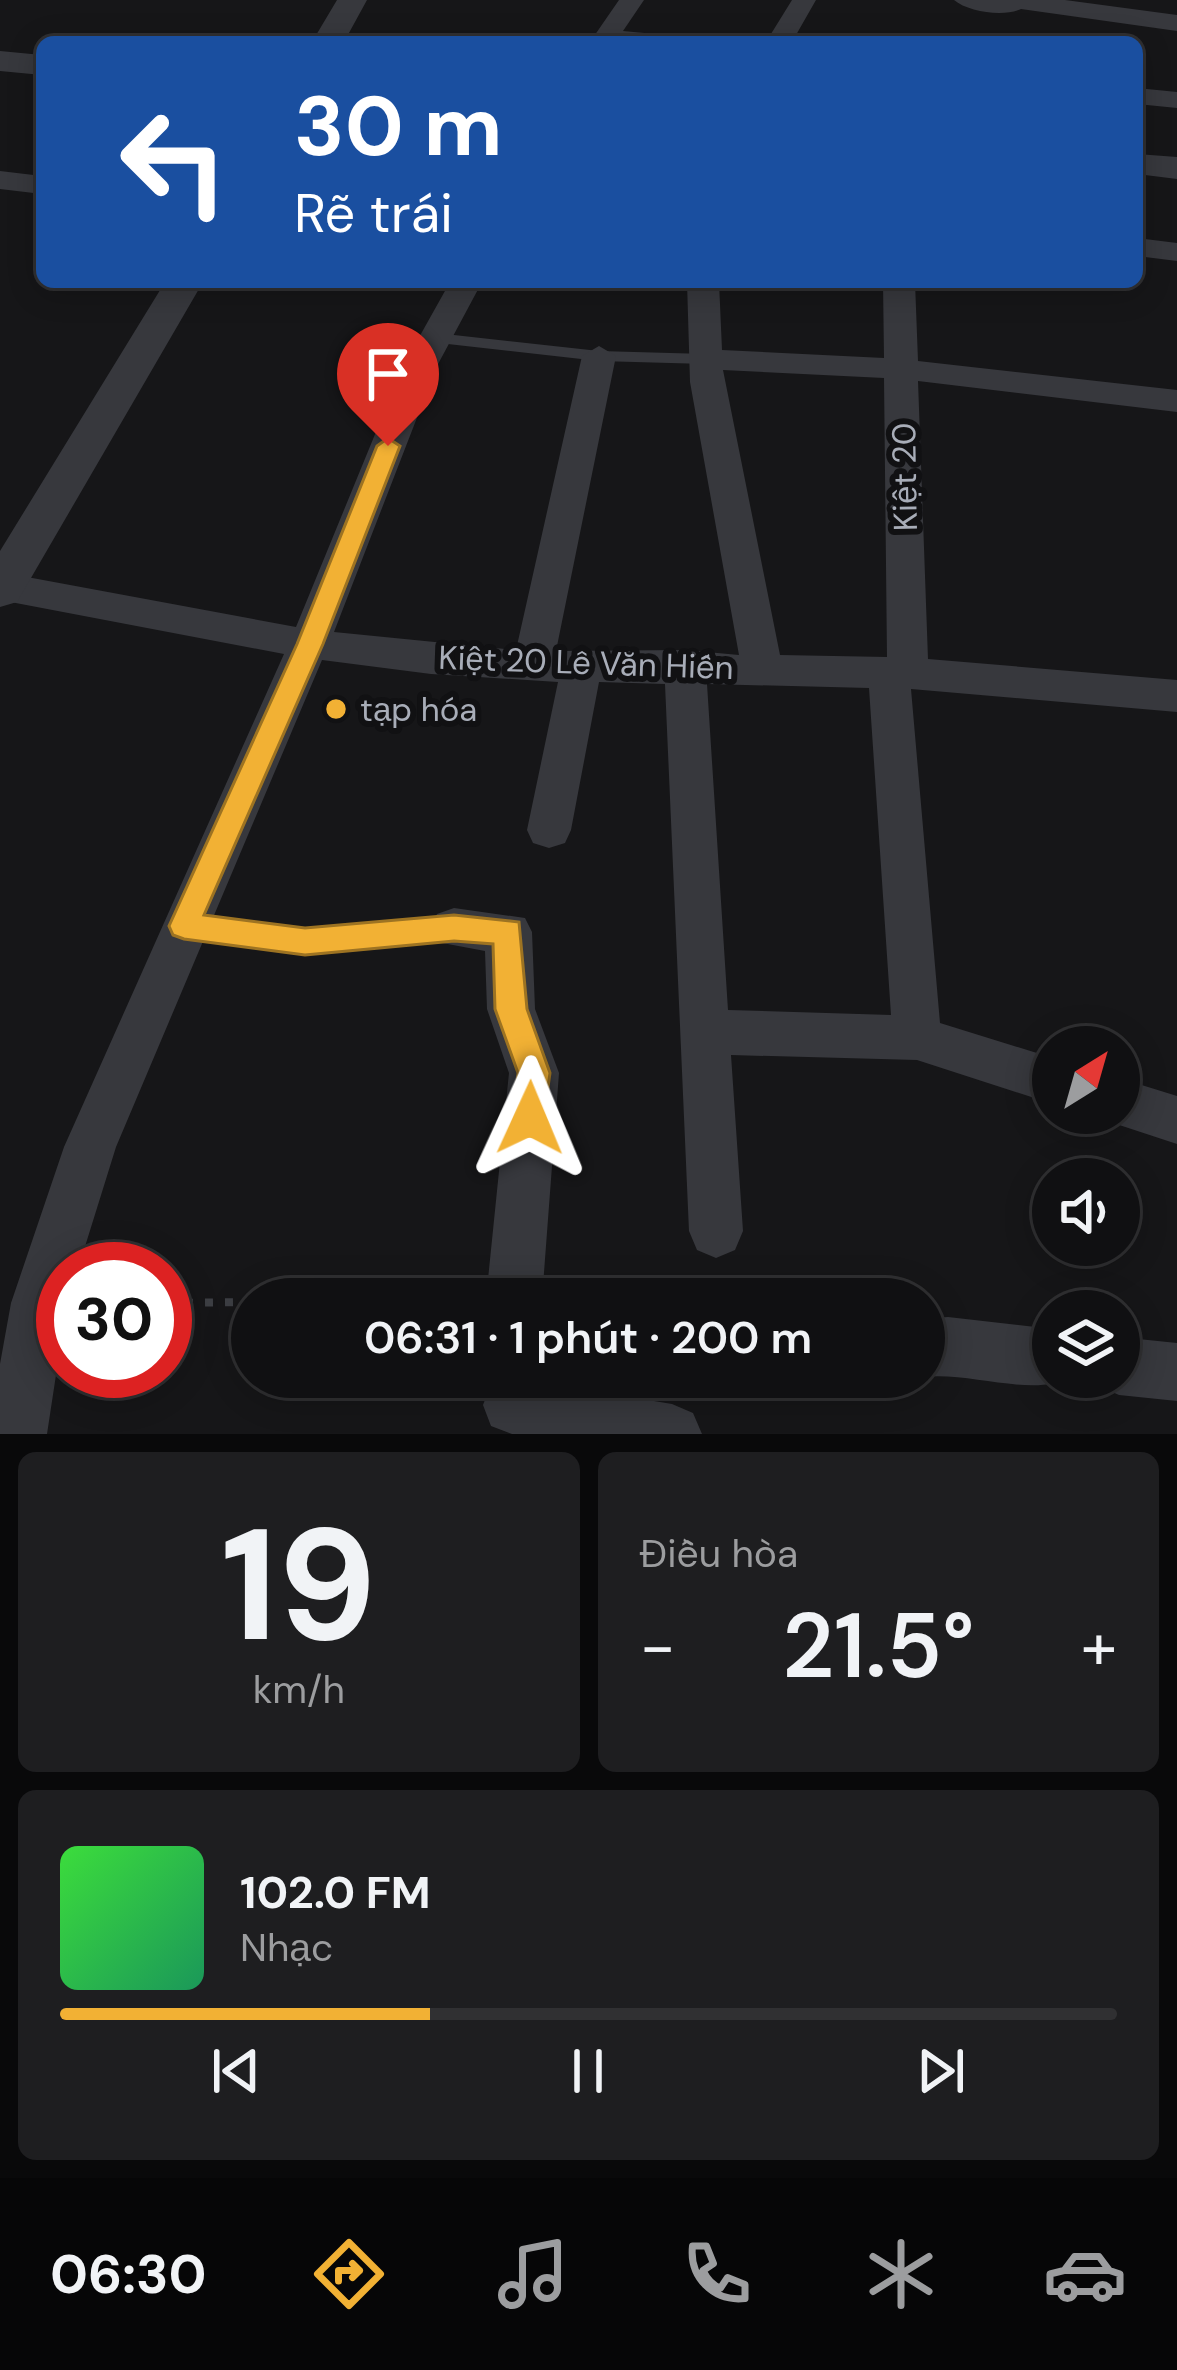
<!DOCTYPE html>
<html lang="vi">
<head>
<meta charset="utf-8">
<style>
  :root { --surface:#101012; --page:#1e1e20; --text:#f1f3f6; --muted:#9c9d9f; --line:#303032; --accent:#f2b134 }
  body { margin:0; font-family:"DM Sans",sans-serif; background:var(--page); color:var(--text); height:100vh; display:flex; flex-direction:column; font-size:45px; white-space:nowrap }
  * { box-sizing:border-box; margin:0 }
  p { font-size:39px; color:var(--muted) }
  .icon { flex:none; width:66px; height:66px; fill:none; stroke:currentColor; stroke-width:2; stroke-linecap:round; stroke-linejoin:round }
  .map { position:relative; height:1434px; overflow:hidden }
  .drawer { display:flex; flex-direction:column; gap:18px; padding:18px; background:#09090a; flex:1 }
  .drawer>* { flex:none }
  .banner { position:absolute; left:36px; top:36px; width:1107px; height:252px; border-radius:18px; box-shadow:0 6px 30px #0003,0 0 0 3px var(--line); background:#1a4fa0; color:#fff; overflow:hidden }
  .needle { width:78px; rotate:37deg }
  .buttons { position:absolute; left:1032px; top:1026px; display:grid; gap:24px }
  .buttons a { display:grid; place-items:center; width:108px; height:108px; border-radius:50%; background:var(--surface); box-shadow:0 6px 30px #0003,0 0 0 3px var(--line); font-size:60px }
  .speed { position:absolute; left:36px; top:1242px; display:flex; gap:24px; font-size:60px; font-weight:700; text-align:center }
  .speed>* { display:grid; place-content:center; width:156px; height:156px; border-radius:50%; background:var(--surface); box-shadow:0 6px 30px #0003,0 0 0 3px var(--line); line-height:1 }
  .speed .limit { border:18px solid #d22; background:#fff; color:#111 }
  .pin { position:absolute; display:grid; place-items:center; width:102px; height:102px; color:#fff; margin:-123px -51px; border-radius:50% 50% 50% 0; rotate:-45deg; box-shadow:0 0 12px #0007 }
  .pin .icon { rotate:45deg }
  .me { position:absolute; width:132px; margin:-66px; rotate:1deg; stroke-linejoin:round; filter:drop-shadow(0 0 9px #0008) }
  .turn { display:flex; align-items:center; gap:42px; height:252px; padding:0 60px; font-size:54px }
  .turn .icon { width:156px; height:156px; stroke-width:2.5 }
  .turn b { display:block; font-size:84px; line-height:102px }
  .big { font-size:90px; font-weight:600; line-height:1.1 }
  .drawer .tile { flex:1; display:flex; flex-direction:column; justify-content:center; gap:18px; min-width:0; padding:0 42px; border-radius:18px; background:var(--page) }
  .drawer .dial { align-items:center; gap:0 }
  .dial b { font-size:156px; line-height:1 }
  .song { display:flex; align-items:center; gap:36px }
  .cover { width:144px; height:144px; border-radius:18px; background:linear-gradient(135deg,hsl(120 70% 55%),hsl(150 70% 35%)) }
  .played { height:12px; border-radius:6px; background:linear-gradient(90deg,var(--accent) 35%,var(--line) 35%) }
  .keys { display:flex; justify-content:space-around; direction:ltr }
  .heat { display:flex; justify-content:space-between; align-items:center; font-size:66px; direction:ltr }
  .drawer .tiles { flex:1; display:grid; gap:18px; grid-template-columns:1fr 1fr }
  .tile:last-child { grid-column:span 2 }
  .trip { position:absolute; left:231px; top:1278px; width:714px; height:120px; border-radius:60px; background:var(--surface); box-shadow:0 6px 30px #0003,0 0 0 3px var(--line); font-weight:600; line-height:120px; text-align:center }
  .dock { display:flex; height:192px; justify-content:space-around; align-items:center; background:#060607; color:var(--muted) }
  .dock .icon { width:84px; height:84px }
  .dock .on { color:var(--accent) }
  .dock b { font-size:54px; color:var(--text) }
  .map>svg:first-child { display:block }
  .lines { fill:none; stroke-linecap:round; stroke-linejoin:round }
  .path { stroke:#3d3f44; stroke-width:8; stroke-dasharray:8 12; stroke-linecap:butt }
  .service { fill:#37383d; fill-rule:evenodd }
  .minor { fill:#37383d; fill-rule:evenodd }
  .tertiary { fill:#37383d; fill-rule:evenodd }
  .route { fill:#f2b134; stroke:#9d7322; stroke-width:3 }
  .poi-dot { fill:#f2b134; stroke:#111113; stroke-width:4.5 }
  .labels { text-anchor:middle; stroke-width:12; stroke-linejoin:round; paint-order:stroke }
  .street-label { font-size:33px; fill:#a8adb8; stroke:#111113 }
  .poi-label { font-size:33px; fill:#a8adb8; stroke:#111113; text-anchor:start }
</style>
</head>
<body>
<div class="map">
<svg width="1177" height="1434" viewBox="0 0 1177 1434">
  <rect width="100%" height="100%" fill="#161618"/>
  <g class="lines">
    <path class="path" d="M 165,1303 L 252,1302"/>
    <path class="service" d="M 436,333 L 599,351 L 706,354 L 714,359 L 706,364 L 599,361 L 430,342 L 428,338 Z
      M 185,915 L 305,931 L 454,918 L 462,921 L 466,928 L 462,935 L 454,938 L 305,951 L 185,935 L 177,932 L 173,925 L 177,918 Z"/>
    <path class="minor" d="M 619,0 L 644,0 L 623,31 L 655,34 L 668,42 L 590,42 Z
      M 792,0 L 816,0 L 792,42 L 766,42 Z
      M 954,0 L 1065,0 L 1177,15 L 1177,31 L 1021,9 C 1004,17 968,12 954,0 Z
      M 1137,88 L 1177,92 L 1177,108 L 1137,104 Z
      M 0,171 L 42,176 L 42,194 L 0,189 Z
      M 1137,238 L 1177,243 L 1177,261 L 1137,256 Z
      M 450,282 L 482,282 L 437,366 L 334,632 L 516,650 L 582,356 L 599,346 L 616,356 L 556,651 L 685,650 L 739,655 L 690,382 L 687,282 L 719,282 L 722,350 L 884,358 L 883,282 L 915,282 L 918,361 L 1177,390 L 1177,412 L 918,381 L 928,659 L 1177,680 L 1177,712 L 911,689 L 940,1023 L 1053,1058 L 1053,1104 L 917,1060 L 731,1055 L 743,1231 L 735,1250 L 716,1258 L 697,1250 L 689,1231 L 665,684 L 599,682 L 571,830 L 565,843 L 549,848 L 533,843 L 527,830 L 558,682 L 431,674 L 322,660 L 116,1147 L 78,1269 L 63,1269 L 63,1329 L 47,1434 L 0,1434 L 0,1364 L 11,1303 L 64,1147 L 284,654 L 0,600 L 0,572 L 296,627 L 403,366 ZM 723,370 L 884,378 L 887,657 L 780,655 ZM 707,684 L 869,688 L 891,1015 L 728,1010 Z
      M 454,908 L 525,918 L 532,932 L 535,1009 L 559,1073 L 542,1299 L 486,1299 L 509,1073 L 487,1009 L 485,951 L 437,942 L 430,928 L 437,914 Z
      M 1119,1078 L 1177,1096 L 1177,1144 L 1101,1119 L 1098,1113 L 1119,1113 Z
      M 948,1317 L 1053,1329 L 1053,1377 L 1073,1378 C 1029,1397 972,1372 924,1377 L 924,1319 Z
      M 1119,1337 L 1177,1343 L 1177,1401 L 1119,1395 L 1099,1386 L 1095,1377 L 1119,1377 Z
      M 509,1377 L 672,1404 L 693,1413 L 702,1434 L 512,1434 L 491,1426 L 483,1405 L 491,1384 Z"/>
    <path class="tertiary" d="M 337,0 L 367,0 L 344,42 L 312,42 Z
      M 0,51 L 42,55 L 42,75 L 0,71 Z
      M 1137,154 L 1177,157 L 1177,179 L 1137,174 Z
      M 165,282 L 203,282 L 17,602 L 0,607 L 0,551 Z"/>
  </g>
  <path class="route" d="M 388,438 L 400,446 L 323,644 L 204,915 L 305,928 L 454,915 L 519,922 L 527,1009 L 550,1073 L 542,1129 L 530,1134 L 518,1129 L 513,1118 L 518,1073 L 495,1009 L 493,944 L 454,941 L 305,955 L 184,939 L 173,935 L 169,926 L 297,644 L 377,446 Z"/>
  <circle class="poi-dot" cx="336" cy="709" r="12"/>
  <g class="labels">
    <g class="street-label">
      <text transform="translate(904 477) rotate(-91)" y="12">Kiệt 20</text>
      <text transform="translate(586 662) rotate(2)" y="12">Kiệt 20 Lê Văn Hiến</text>
    </g>
    <g class="poi-label">
      <text x="360" y="721">tạp hóa</text>
    </g>
  </g>
</svg>
<div class="buttons">
<a><svg class="needle" viewBox="-14 -14 28 28"><path d="M0-13l5 13h-10z" fill="#e53935"/><path d="M0 13l5-13h-10z" fill="#9c9d9f"/></svg></a>
<a><svg class="icon" aria-label="sound" viewBox="0 0 24 24"><path d="M4 9h4l5-4v14l-5-4H4zM17 9q2 3 0 6"/></svg></a>
<a><svg class="icon" aria-label="layers" viewBox="0 0 24 24"><path d="M12 4l9 5-9 5-9-5zM3 14l9 5 9-5"/></svg></a>
</div>
<div class="speed"><div class="limit">30</div></div>
<div class="pin" style="left:388px;top:446px;background:#d93025"><svg class="icon" aria-label="arrive" viewBox="0 0 24 24"><path d="M6 21V4h12l-3 4 3 4H6"/></svg></div>
<svg class="me" style="left:530px;top:1118px" viewBox="-20 -20 40 40"><path d="M0-17L14 15 0 8-14 15z" fill="#f2b134" stroke="#fff" stroke-width="4"/></svg>
<div class="trip">06:31 · 1 phút · 200 m</div>
<div class="banner">
<div class="turn"><svg class="icon" aria-label="left" viewBox="0 0 24 24"><path d="M17 20v-9H6M10 6l-5 5 5 5"/></svg><div><b>30 m</b>Rẽ trái</div></div>
</div>
</div>
<section class="drawer">
<div class="tiles">
<div class="tile dial"><b>19</b><p>km/h</p></div>
<div class="tile"><p>Điều hòa</p>
<div class="heat"><a>−</a><b class="big">21.5°</b><a>+</a></div>
</div>
<div class="tile">
<div class="song"><i class="cover"></i><div><b>102.0 FM</b><p>Nhạc</p></div></div>
<div class="played"></div>
<div class="keys"><svg class="icon" aria-label="previous" viewBox="0 0 24 24"><path d="M18 5L8 12l10 7zM5 5v14"/></svg><svg class="icon" aria-label="pause" viewBox="0 0 24 24"><path d="M8 5v14M16 5v14"/></svg><svg class="icon" aria-label="next" viewBox="0 0 24 24"><path d="M6 5l10 7-10 7zM19 5v14"/></svg></div>
</div>
</div>
</section>
<nav class="dock">
<b>06:30</b>
<svg class="icon on" aria-label="directions" viewBox="0 0 24 24"><path d="M12 3l9 9-9 9-9-9zM9 14v-3h6M13 9l2 2-2 2"/></svg>
<svg class="icon" aria-label="music" viewBox="0 0 24 24"><path d="M9 18V5l10-2v13"/><circle cx="6" cy="18" r="3"/><circle cx="16" cy="16" r="3"/></svg>
<svg class="icon" aria-label="phone" viewBox="0 0 24 24"><path d="M5 4h4l2 5-3 2q2 4 5 5l2-3 5 2v4C11 20 4 13 5 4z"/></svg>
<svg class="icon" aria-label="climate" viewBox="0 0 24 24"><path d="M12 3v18M4 7l16 10M4 17L20 7"/></svg>
<svg class="icon" aria-label="car" viewBox="0 0 24 24"><path d="M5 17H2v-5l4-1 3-4h7l3 4 3 1v5h-3M9 17h6M6 11h13"/><circle cx="7" cy="17" r="2"/><circle cx="17" cy="17" r="2"/></svg>
</nav>
</body>
</html>
